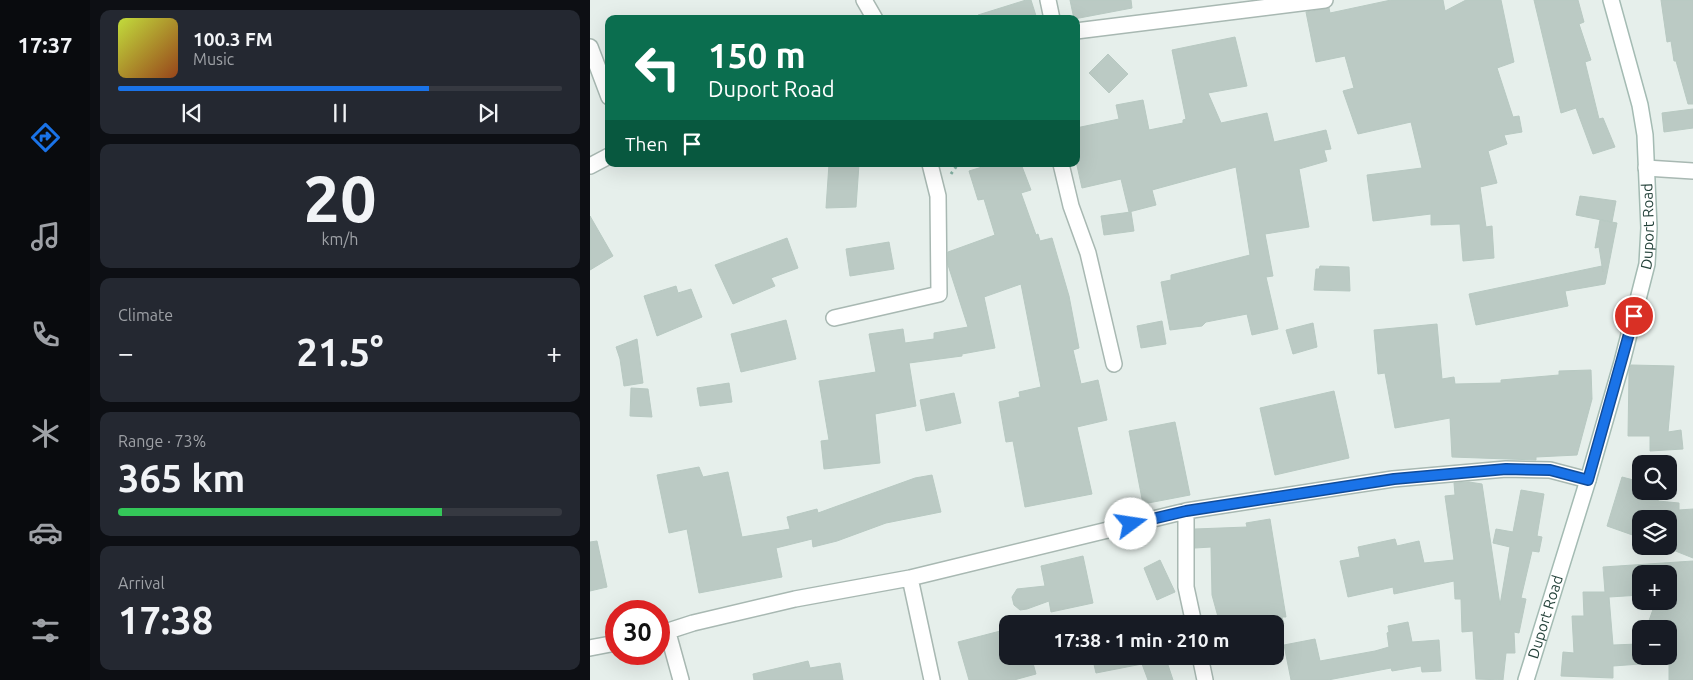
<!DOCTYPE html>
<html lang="en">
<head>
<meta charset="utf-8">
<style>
  :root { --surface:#171b24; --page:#242831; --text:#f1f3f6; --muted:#9ea1a6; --line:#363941; --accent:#1a73e8 }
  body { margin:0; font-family:Ubuntu,sans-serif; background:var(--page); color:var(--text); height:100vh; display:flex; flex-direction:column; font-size:19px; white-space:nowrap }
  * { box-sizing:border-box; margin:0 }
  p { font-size:16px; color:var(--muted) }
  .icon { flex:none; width:28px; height:28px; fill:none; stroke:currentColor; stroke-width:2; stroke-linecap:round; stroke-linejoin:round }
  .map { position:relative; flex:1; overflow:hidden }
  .drawer { display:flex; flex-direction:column; gap:10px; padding:10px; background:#0d0f14; width:500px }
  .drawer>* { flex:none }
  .banner { position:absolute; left:15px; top:15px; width:475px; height:152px; border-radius:10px; box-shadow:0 5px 20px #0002; background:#0b6e4f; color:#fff; overflow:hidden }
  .tools { position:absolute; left:1042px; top:455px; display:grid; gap:10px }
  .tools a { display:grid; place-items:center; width:45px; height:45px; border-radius:10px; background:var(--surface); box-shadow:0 5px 20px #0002; font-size:25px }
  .speed { position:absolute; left:15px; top:600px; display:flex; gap:10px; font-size:25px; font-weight:700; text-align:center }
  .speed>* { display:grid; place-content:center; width:65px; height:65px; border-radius:50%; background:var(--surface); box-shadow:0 5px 20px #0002; line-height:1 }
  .speed .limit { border:8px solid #d22; background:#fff; color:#111 }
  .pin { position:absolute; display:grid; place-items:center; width:42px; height:42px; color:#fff; margin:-21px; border:2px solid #fff; border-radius:50%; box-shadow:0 1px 5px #0007 }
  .me { position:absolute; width:55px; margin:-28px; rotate:76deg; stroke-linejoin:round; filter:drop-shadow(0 0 4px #0008) }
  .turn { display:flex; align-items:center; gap:18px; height:105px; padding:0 20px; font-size:22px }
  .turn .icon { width:65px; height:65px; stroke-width:2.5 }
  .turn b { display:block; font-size:35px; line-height:42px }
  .then { display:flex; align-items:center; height:48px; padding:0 20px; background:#0003; gap:10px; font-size:19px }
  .big { font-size:38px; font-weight:600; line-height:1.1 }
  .drawer .tile { flex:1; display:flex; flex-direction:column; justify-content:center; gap:8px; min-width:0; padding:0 18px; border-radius:10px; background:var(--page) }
  .drawer .dial { align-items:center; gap:0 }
  .dial b { font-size:65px; line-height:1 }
  .song { display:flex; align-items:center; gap:15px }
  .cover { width:60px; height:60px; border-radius:8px; background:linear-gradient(135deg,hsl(70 70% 55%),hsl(20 70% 35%)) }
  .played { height:5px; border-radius:2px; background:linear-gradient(90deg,var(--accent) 70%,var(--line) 70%) }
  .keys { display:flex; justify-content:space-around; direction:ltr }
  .heat { display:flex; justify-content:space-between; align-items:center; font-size:28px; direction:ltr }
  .charge { height:8px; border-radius:4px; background:linear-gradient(90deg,#34c759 73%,var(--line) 0) }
  .trip { position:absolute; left:409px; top:615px; width:285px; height:50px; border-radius:10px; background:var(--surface); box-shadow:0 5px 20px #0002; font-weight:600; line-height:50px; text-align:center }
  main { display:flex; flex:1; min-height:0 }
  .tabs { display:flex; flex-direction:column; width:90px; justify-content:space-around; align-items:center; background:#090b0e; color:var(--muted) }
  .tabs .icon { width:35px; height:35px }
  .tabs .selected { color:var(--accent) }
  .tabs b { font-size:22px; color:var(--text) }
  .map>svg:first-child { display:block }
  .building { fill:#bbcac4; stroke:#b8c9c2 }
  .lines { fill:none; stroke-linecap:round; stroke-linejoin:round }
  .street-casing { stroke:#a8b8b2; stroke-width:18 }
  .secondary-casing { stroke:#a4bbb3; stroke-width:18 }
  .path { stroke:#86b3a5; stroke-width:3; stroke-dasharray:2.5 4; stroke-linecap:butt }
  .street { stroke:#fff; stroke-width:15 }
  .secondary { stroke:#fff; stroke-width:15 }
  .route-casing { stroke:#114b97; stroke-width:12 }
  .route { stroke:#1a73e8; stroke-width:9 }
  .labels { text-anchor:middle; stroke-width:4.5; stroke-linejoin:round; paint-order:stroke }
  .street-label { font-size:15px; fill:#24423a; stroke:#f7fbf9 }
</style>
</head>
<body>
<main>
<nav class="tabs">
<b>17:37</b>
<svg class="icon selected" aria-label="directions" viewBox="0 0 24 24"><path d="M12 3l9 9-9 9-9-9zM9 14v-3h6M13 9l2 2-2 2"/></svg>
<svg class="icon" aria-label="music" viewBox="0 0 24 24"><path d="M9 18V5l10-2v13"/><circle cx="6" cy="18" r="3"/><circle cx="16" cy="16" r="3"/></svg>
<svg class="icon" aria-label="phone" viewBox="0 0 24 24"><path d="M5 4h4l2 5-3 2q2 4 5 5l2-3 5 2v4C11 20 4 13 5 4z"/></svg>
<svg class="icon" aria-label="climate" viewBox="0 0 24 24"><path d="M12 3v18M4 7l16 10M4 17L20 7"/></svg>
<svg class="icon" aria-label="car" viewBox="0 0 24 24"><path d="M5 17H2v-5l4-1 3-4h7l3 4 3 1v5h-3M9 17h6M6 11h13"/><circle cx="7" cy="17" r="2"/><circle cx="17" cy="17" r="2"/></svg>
<svg class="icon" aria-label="filters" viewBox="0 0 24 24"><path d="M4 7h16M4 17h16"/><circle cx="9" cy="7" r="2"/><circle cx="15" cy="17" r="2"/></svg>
</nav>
<section class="drawer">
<div class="tile">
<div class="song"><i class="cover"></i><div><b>100.3 FM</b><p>Music</p></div></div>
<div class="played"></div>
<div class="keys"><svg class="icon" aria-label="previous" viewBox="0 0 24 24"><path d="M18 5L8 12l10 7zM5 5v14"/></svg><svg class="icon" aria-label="pause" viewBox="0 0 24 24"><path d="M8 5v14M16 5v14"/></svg><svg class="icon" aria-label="next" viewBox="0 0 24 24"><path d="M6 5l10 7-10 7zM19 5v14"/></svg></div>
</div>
<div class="tile dial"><b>20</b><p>km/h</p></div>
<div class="tile"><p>Climate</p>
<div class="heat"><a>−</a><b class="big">21.5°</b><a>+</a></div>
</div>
<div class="tile"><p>Range · 73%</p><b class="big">365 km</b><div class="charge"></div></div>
<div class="tile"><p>Arrival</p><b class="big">17:38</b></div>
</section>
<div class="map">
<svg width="1103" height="680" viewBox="0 0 1103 680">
  <rect width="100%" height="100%" fill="#e6efeb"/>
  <path class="building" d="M 436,0 L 441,0 L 447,19 L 389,19 L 388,15 Z
    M 480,0 L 541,0 L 542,8 L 484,19 Z
    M 801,0 L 853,0 L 855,11 L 876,0 L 911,0 L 924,62 L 907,68 L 923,117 L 929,116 L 932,132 L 914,135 L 917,144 L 898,151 L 907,183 L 890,187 L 896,227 L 902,226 L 904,258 L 873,261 L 870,224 L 841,225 L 841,214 L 783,221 L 777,175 L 832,168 L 821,122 L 768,134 L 753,91 L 764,88 L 755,56 L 726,62 L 716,12 L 739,8 L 740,13 Z
    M 944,0 L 988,0 L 994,22 L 989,24 L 1001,60 L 995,62 L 1009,119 L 1013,118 L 1025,147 L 1003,154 L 986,108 L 971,113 Z
    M 1071,0 L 1103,0 L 1103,104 L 1098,104 L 1086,61 L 1084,61 L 1081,41 L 1077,42 Z
    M 645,37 L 657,86 L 618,93 L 631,123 L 677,113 L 684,142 L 736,130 L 741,149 L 734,150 L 737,161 L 709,169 L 719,227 L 675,234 L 683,276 L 676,277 L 688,329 L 662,335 L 657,314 L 616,322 L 612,326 L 580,330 L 571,282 L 581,280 L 581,275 L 660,255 L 646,167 L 562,190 L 566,205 L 539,212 L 531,179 L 492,188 L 486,161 L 486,128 L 529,119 L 526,105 L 553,100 L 559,130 L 593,123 L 593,120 L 596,119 L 582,50 Z
    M 518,54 L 538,74 L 519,93 L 499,73 Z
    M 1103,109 L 1103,128 L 1074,132 L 1072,113 Z
    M 239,164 L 269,164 L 266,207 L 236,208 Z
    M 402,164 L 431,164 L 441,190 L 431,193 L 446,235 L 448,234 L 450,241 L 462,238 L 479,296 L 489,348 L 483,350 L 491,384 L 508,380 L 517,420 L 487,427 L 502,494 L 435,507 L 423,441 L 416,442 L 409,402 L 430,397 L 429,392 L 451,387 L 431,284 L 394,297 L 405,348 L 372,354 L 372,356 L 319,363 L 326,406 L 285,414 L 290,463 L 234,469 L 231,441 L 239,440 L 229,381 L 286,372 L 279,334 L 313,329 L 315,343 L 344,339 L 344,333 L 378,327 L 358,265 L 358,252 L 405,235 L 394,199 L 388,200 L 379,171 Z
    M 990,196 L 1026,201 L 1022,222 L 986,215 Z
    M 541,212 L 544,231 L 514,235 L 511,216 Z
    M 0,216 L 23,256 L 0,270 Z
    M 1010,220 L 1027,223 L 1015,284 L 975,291 L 978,306 L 886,325 L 879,294 L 1012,266 L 1013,272 L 1009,247 L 1005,248 Z
    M 197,238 L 208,268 L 181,278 L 185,286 L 143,304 L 125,265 Z
    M 299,242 L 304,269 L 260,276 L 256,249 Z
    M 730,266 L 759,267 L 760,291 L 724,290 L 726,269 L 729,269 Z
    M 86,286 L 88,293 L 101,289 L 112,317 L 67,336 L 54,296 Z
    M 196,320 L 206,359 L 151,372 L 141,334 Z
    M 572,321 L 576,344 L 551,348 L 547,326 Z
    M 723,323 L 727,347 L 703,354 L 696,330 Z
    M 847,324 L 852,379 L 864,377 L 865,384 L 911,383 L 911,380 L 969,375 L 969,371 L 1001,370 L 1002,399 L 987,455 L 946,457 L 946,460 L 862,457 L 860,418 L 805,428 L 795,373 L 788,374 L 784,330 Z
    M 47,339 L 53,383 L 34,386 L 30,359 L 26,347 Z
    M 1041,365 L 1084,366 L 1078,432 L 1091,430 L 1093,449 L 1060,451 L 1060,436 L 1038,436 L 1039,372 Z
    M 139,383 L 142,402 L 110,406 L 107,388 Z
    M 41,388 L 58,389 L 62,417 L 40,416 Z
    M 744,391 L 759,458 L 685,475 L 670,408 Z
    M 364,393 L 371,423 L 336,431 L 330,400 Z
    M 585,422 L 600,495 L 553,504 L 539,431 Z
    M 109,467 L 113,477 L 138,472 L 152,537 L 200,529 L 197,517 L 227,509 L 228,513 L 325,478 L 342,475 L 351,512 L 296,523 L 247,541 L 223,547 L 222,539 L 186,548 L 192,577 L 109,593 L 97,529 L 79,533 L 67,475 Z
    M 1032,477 L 1051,482 L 1051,491 L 1071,491 L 1068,501 L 1089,503 L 1089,510 L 1103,509 L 1103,558 L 1073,546 L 1079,546 L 1079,519 L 1051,519 L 1051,538 L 1017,526 Z
    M 879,482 L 892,484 L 910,605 L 920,547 L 903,543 L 906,529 L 923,532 L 931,490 L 954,494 L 947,536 L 952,537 L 949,552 L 942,551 L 931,598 L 936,599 L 929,633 L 924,632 L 925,653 L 916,653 L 913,680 L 886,679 L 883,631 L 872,632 L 871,599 L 865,599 L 864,581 L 804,594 L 803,587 L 758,597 L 750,561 L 770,557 L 768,547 L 805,539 L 807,546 L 829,541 L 834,563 L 864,560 L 855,496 L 865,495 L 864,483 Z
    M 680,519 L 696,617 L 692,617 L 694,624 L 630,624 L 622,595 L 621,547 L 605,548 L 605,529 L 657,527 L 656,523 Z
    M 7,541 L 17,587 L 0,591 L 0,542 Z
    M 493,556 L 503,603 L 461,612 L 459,601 L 437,609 L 430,610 L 424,605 L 422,597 L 427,589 L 455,586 L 451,566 Z
    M 570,560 L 585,592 L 567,600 L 554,568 Z
    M 1103,561 L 1103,680 L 1079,680 L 1079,629 L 1056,629 L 1066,601 L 1079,601 L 1079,574 L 1051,574 L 1051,595 L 1019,597 L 1023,645 L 1048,644 L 1050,664 L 1023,666 L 1023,678 L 971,676 L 973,652 L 984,653 L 982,616 L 994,616 L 993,592 L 1015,592 L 1013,567 Z
    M 818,622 L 822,642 L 849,640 L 851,671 L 832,672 L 831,666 L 802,671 L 801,668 L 738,680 L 701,680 L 694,645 L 725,639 L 730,661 L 785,651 L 799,647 L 797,633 L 799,632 L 798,626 Z
    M 418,629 L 418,656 L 441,656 L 446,674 L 424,680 L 379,680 L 368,642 Z
    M 502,656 L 575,656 L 583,680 L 558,680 L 552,664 L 506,673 Z
    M 218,661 L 220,668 L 250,663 L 253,680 L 164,680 L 163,674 Z"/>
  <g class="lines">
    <g class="street-casing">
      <path id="street" d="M 274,0 L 285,19
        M 458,0 L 462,19
        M 486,31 L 735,0
        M 0,47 L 19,97
        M 471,164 L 481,206 L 498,253 L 524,364
        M 0,166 L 19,156
        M 1056,168 L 1103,171
        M 244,318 L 349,294 L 348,196 L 340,164
        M 596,511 L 596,587 L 604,624
        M 320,578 L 342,680
        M 78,633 L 91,680
        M 69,634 L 103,623 L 205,599 L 320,578 L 596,511 L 803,479 L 916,469 L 960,470 L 998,480
        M 0,648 L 26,643
        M 610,656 L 615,680"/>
    </g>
    <g class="secondary-casing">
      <g id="secondary">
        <path id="s1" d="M 936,680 L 998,480 L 1032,362 L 1057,264 L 1059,228 L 1055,135 L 1050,105 L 1021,0"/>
      </g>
    </g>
    <path class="path" d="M 361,174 L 368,164"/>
    <use href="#street" class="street"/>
    <use href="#secondary" class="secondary"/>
  </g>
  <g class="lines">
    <g class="route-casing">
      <path id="route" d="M 541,524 L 596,511 L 804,479 L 916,469 L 960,470 L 998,480 L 1044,316"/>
    </g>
    <use href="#route" class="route"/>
  </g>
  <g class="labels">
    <g class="street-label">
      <text dy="5" stroke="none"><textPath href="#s1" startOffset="471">Duport Road</textPath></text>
      <text dy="5" stroke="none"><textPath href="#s1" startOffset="66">Duport Road</textPath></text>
    </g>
  </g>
</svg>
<div class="tools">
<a><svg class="icon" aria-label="search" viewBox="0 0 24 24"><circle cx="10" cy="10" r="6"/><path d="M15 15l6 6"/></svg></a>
<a><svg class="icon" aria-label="layers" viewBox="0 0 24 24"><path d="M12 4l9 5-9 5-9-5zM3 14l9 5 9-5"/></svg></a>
<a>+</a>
<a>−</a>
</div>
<div class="speed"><div class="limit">30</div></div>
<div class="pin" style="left:1044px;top:316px;background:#d93025"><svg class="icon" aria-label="arrive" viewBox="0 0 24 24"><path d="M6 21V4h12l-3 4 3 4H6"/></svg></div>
<svg class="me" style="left:541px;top:524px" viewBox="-20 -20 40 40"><circle r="19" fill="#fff"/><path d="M0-13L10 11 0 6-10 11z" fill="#1a73e8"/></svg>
<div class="trip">17:38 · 1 min · 210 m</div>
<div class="banner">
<div class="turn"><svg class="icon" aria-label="left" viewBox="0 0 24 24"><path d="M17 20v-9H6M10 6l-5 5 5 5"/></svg><div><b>150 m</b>Duport Road</div></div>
<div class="then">Then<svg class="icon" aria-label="arrive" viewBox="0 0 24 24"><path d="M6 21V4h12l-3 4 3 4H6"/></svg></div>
</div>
</div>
</main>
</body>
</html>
